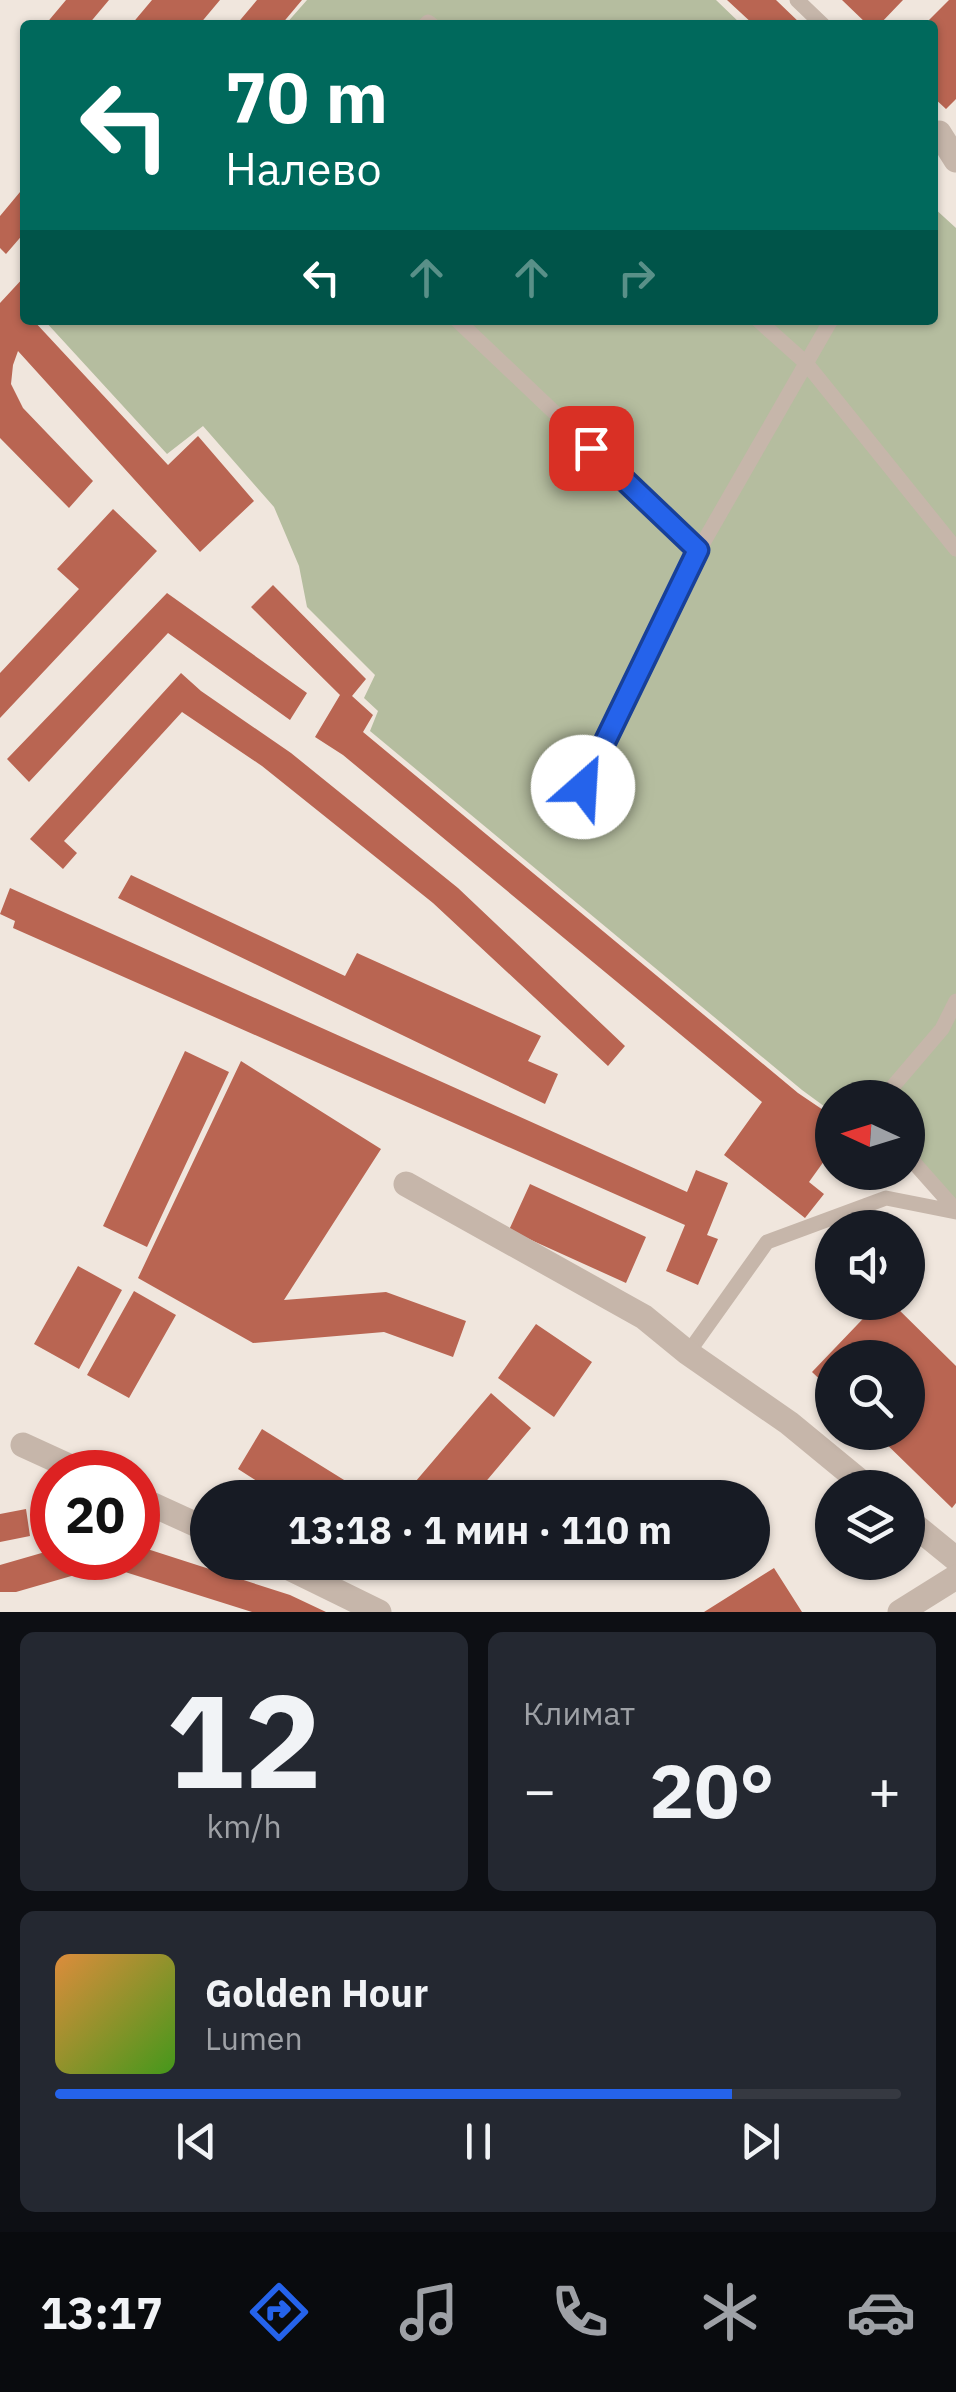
<!DOCTYPE html>
<html lang="ru">
<head>
<meta charset="utf-8">
<style>
  :root { --surface:#171b24; --page:#242831; --text:#f1f3f6; --muted:#9ea1a6; --line:#363941; --accent:#2563eb }
  body { margin:0; font-family:"IBM Plex Sans",sans-serif; background:var(--page); color:var(--text); height:100vh; display:flex; flex-direction:column; font-size:38px; white-space:nowrap }
  * { box-sizing:border-box; margin:0 }
  p { font-size:32px; color:var(--muted) }
  .icon { flex:none; width:55px; height:55px; fill:none; stroke:currentColor; stroke-width:2; stroke-linecap:round; stroke-linejoin:round }
  .map { position:relative; height:1612px; overflow:hidden }
  .drawer { display:flex; flex-direction:column; gap:20px; padding:20px; background:#0d0f14; flex:1 }
  .drawer>* { flex:none }
  .banner { position:absolute; left:20px; top:20px; width:918px; height:305px; border-radius:10px; box-shadow:0 2px 8px #0004; background:#00695c; color:#fff; overflow:hidden }
  .needle { width:65px; rotate:274deg }
  .buttons { position:absolute; left:815px; top:1080px; display:grid; gap:20px }
  .buttons a { display:grid; place-items:center; width:110px; height:110px; border-radius:50%; background:var(--surface); box-shadow:0 2px 8px #0004; font-size:50px }
  .speed { position:absolute; left:30px; top:1450px; display:flex; gap:20px; font-size:50px; font-weight:700; text-align:center }
  .speed>* { display:grid; place-content:center; width:130px; height:130px; border-radius:50%; background:var(--surface); box-shadow:0 2px 8px #0004; line-height:1 }
  .speed .limit { border:15px solid #d22; background:#fff; color:#111 }
  .pin { position:absolute; display:grid; place-items:center; width:85px; height:85px; color:#fff; margin:-42px; border-radius:20px; box-shadow:0 5px 15px #0006 }
  .me { position:absolute; width:110px; margin:-55px; rotate:26deg; stroke-linejoin:round; filter:drop-shadow(0 0 8px #0008) }
  .turn { display:flex; align-items:center; gap:35px; height:210px; padding:0 40px; font-size:45px }
  .turn .icon { width:130px; height:130px; stroke-width:2.5 }
  .turn b { display:block; font-size:70px; line-height:85px }
  .lanes { display:flex; align-items:center; height:95px; padding:0 40px; background:#0003; justify-content:center; gap:50px; direction:ltr }
  .lanes .off { opacity:.35 }
  .big { font-size:75px; font-weight:700; line-height:1.1 }
  .drawer .tile { flex:1; display:flex; flex-direction:column; justify-content:center; gap:15px; min-width:0; padding:0 35px; border-radius:15px; background:var(--page) }
  .drawer .dial { align-items:center; gap:0 }
  .dial b { font-size:130px; line-height:1 }
  .song { display:flex; align-items:center; gap:30px }
  .cover { width:120px; height:120px; border-radius:15px; background:linear-gradient(135deg,hsl(30 70% 55%),hsl(100 70% 35%)) }
  .played { height:10px; border-radius:5px; background:linear-gradient(90deg,var(--accent) 80%,var(--line) 80%) }
  .keys { display:flex; justify-content:space-around; direction:ltr }
  .heat { display:flex; justify-content:space-between; align-items:center; font-size:55px; direction:ltr }
  .drawer .tiles { flex:1; display:grid; gap:20px; grid-template-columns:1fr 1fr }
  .tile:last-child { grid-column:span 2 }
  .trip { position:absolute; left:190px; top:1480px; width:580px; height:100px; border-radius:50px; background:var(--surface); box-shadow:0 2px 8px #0004; font-weight:700; line-height:100px; text-align:center }
  .dock { display:flex; height:160px; justify-content:space-around; align-items:center; background:#090b0e; color:var(--muted) }
  .dock .icon { width:70px; height:70px }
  .dock .selected { color:var(--accent) }
  .dock b { font-size:45px; color:var(--text) }
  .map>svg:first-child { display:block }
  .green { fill:#b5bd9f }
  .building { fill:#b96552 }
  .lines { fill:none; stroke-linecap:round; stroke-linejoin:round }
  .service { stroke:#c6b6aa; stroke-width:15 }
  .minor { stroke:#c6b6aa; stroke-width:25 }
  .tertiary { stroke:#c6b6aa; stroke-width:25 }
  .route-casing { stroke:#184099; stroke-width:25 }
  .route { stroke:#2563eb; stroke-width:18 }
</style>
</head>
<body>
<div class="map">
<svg width="956" height="1612" viewBox="0 0 956 1612">
  <rect width="100%" height="100%" fill="#f0e6dd"/>
  <path class="green" d="M 307,0 L 716,0 L 742,25 L 285,25 Z
    M 933,207 L 956,228 L 956,1200 L 908,1165 L 908,1098 L 832,1098 L 832,1112 L 802,1090 L 370,731 L 378,711 L 364,698 L 375,675 L 307,607 L 299,566 L 274,507 L 203,426 L 167,454 L 44,320 L 932,320 Z"/>
  <path class="building" d="M 66,0 L 109,0 L 88,25 L 45,25 Z
    M 152,0 L 220,0 L 199,25 L 131,25 Z
    M 257,0 L 302,0 L 281,25 L 236,25 Z
    M 727,0 L 776,0 L 802,25 L 754,25 Z
    M 842,0 L 903,0 L 879,25 L 868,25 Z
    M 949,0 L 956,0 L 956,99 L 946,109 L 932,96 L 932,25 L 924,25 Z
    M 25,186 L 25,232 L 6,254 L 0,248 L 0,216 Z
    M 25,276 L 25,320 L 33,320 L 168,465 L 198,436 L 254,501 L 200,552 L 18,351 L 13,365 L 11,384 L 23,408 L 93,481 L 69,508 L 0,438 L 0,303 Z
    M 113,509 L 157,551 L 0,718 L 0,673 L 79,589 L 57,569 Z
    M 273,585 L 366,679 L 352,696 L 373,715 L 363,732 L 798,1093 L 832,1116 L 832,1150 L 809,1182 L 824,1194 L 805,1218 L 724,1155 L 762,1102 L 343,755 L 315,737 L 340,695 L 251,607 Z
    M 167,593 L 307,693 L 290,720 L 168,633 L 29,782 L 7,759 Z
    M 181,673 L 201,691 L 291,753 L 458,888 L 625,1046 L 608,1066 L 433,903 L 262,766 L 182,712 L 64,841 L 77,853 L 63,869 L 30,839 Z
    M 131,875 L 345,976 L 357,953 L 541,1036 L 528,1061 L 558,1074 L 545,1104 L 118,898 Z
    M 10,888 L 687,1192 L 696,1170 L 728,1183 L 707,1235 L 718,1239 L 698,1285 L 666,1271 L 685,1225 L 13,928 L 15,921 L 0,914 Z
    M 185,1051 L 229,1072 L 147,1247 L 103,1226 Z
    M 241,1061 L 381,1149 L 284,1300 L 386,1292 L 466,1321 L 453,1357 L 384,1332 L 253,1343 L 138,1278 Z
    M 530,1184 L 646,1237 L 626,1283 L 509,1230 Z
    M 78,1266 L 122,1290 L 79,1369 L 34,1344 Z
    M 134,1291 L 176,1315 L 129,1398 L 87,1375 Z
    M 879,1302 L 891,1302 L 956,1366 L 956,1503 L 952,1508 L 874,1432 L 908,1432 L 908,1358 L 832,1358 L 832,1391 L 812,1372 Z
    M 536,1324 L 592,1362 L 554,1417 L 498,1378 Z
    M 491,1393 L 531,1428 L 472,1498 L 421,1498 L 410,1488 Z
    M 262,1429 L 365,1493 L 362,1498 L 283,1498 L 238,1469 Z
    M 26,1509 L 30,1536 L 0,1542 L 0,1514 Z
    M 138,1546 L 290,1595 L 326,1612 L 252,1612 L 106,1566 L 16,1592 L 0,1592 L 0,1565 L 52,1550 L 52,1558 L 138,1558 Z
    M 774,1568 L 802,1612 L 704,1612 Z"/>
  <g class="lines">
    <path class="service" d="M 797,0 L 823,25
      M 425,25 L 428,22 L 432,25
      M 457,320 L 699,550
      M 758,320 L 806,363 L 956,549
      M 583,787 L 699,550 L 831,320
      M 883,1098 L 942,1029 L 956,1001
      M 908,1156 L 956,1210
      M 688,1353 L 767,1242 L 886,1198 L 956,1212"/>
    <path class="minor" d="M 939,133 L 956,160
      M 406,1184 L 644,1317 L 688,1353 L 789,1423 L 868,1488
      M 23,1445 L 82,1472
      M 138,1498 L 208,1530
      M 908,1520 L 956,1559
      M 277,1562 L 379,1612"/>
    <path class="tertiary" d="M 900,1612 L 956,1577"/>
  </g>
  <g class="lines">
    <g class="route-casing">
      <path id="route" d="M 583,787 L 698,550 L 591,448"/>
    </g>
    <use href="#route" class="route"/>
  </g>
</svg>
<div class="buttons">
<a><svg class="needle" viewBox="-14 -14 28 28"><path d="M0-13l5 13h-10z" fill="#e53935"/><path d="M0 13l5-13h-10z" fill="#9ea1a6"/></svg></a>
<a><svg class="icon" aria-label="sound" viewBox="0 0 24 24"><path d="M4 9h4l5-4v14l-5-4H4zM17 9q2 3 0 6"/></svg></a>
<a><svg class="icon" aria-label="search" viewBox="0 0 24 24"><circle cx="10" cy="10" r="6"/><path d="M15 15l6 6"/></svg></a>
<a><svg class="icon" aria-label="layers" viewBox="0 0 24 24"><path d="M12 4l9 5-9 5-9-5zM3 14l9 5 9-5"/></svg></a>
</div>
<div class="speed"><div class="limit">20</div></div>
<div class="pin" style="left:591px;top:448px;background:#d93025"><svg class="icon" aria-label="arrive" viewBox="0 0 24 24"><path d="M6 21V4h12l-3 4 3 4H6"/></svg></div>
<svg class="me" style="left:583px;top:787px" viewBox="-20 -20 40 40"><circle r="19" fill="#fff"/><path d="M0-13L10 11 0 6-10 11z" fill="#2563eb"/></svg>
<div class="trip">13:18 · 1 мин · 110 m</div>
<div class="banner">
<div class="turn"><svg class="icon" aria-label="left" viewBox="0 0 24 24"><path d="M17 20v-9H6M10 6l-5 5 5 5"/></svg><div><b>70 m</b>Налево</div></div>
<div class="lanes"><svg class="icon" aria-label="left" viewBox="0 0 24 24"><path d="M17 20v-9H6M10 6l-5 5 5 5"/></svg><svg class="icon off" aria-label="ahead" viewBox="0 0 24 24"><path d="M12 20V5M6 11l6-6 6 6"/></svg><svg class="icon off" aria-label="ahead" viewBox="0 0 24 24"><path d="M12 20V5M6 11l6-6 6 6"/></svg><svg class="icon off" aria-label="right" viewBox="0 0 24 24"><path d="M7 20v-9h11M14 6l5 5-5 5"/></svg></div>
</div>
</div>
<section class="drawer">
<div class="tiles">
<div class="tile dial"><b>12</b><p>km/h</p></div>
<div class="tile"><p>Климат</p>
<div class="heat"><a>−</a><b class="big">20°</b><a>+</a></div>
</div>
<div class="tile">
<div class="song"><i class="cover"></i><div><b>Golden Hour</b><p>Lumen</p></div></div>
<div class="played"></div>
<div class="keys"><svg class="icon" aria-label="previous" viewBox="0 0 24 24"><path d="M18 5L8 12l10 7zM5 5v14"/></svg><svg class="icon" aria-label="pause" viewBox="0 0 24 24"><path d="M8 5v14M16 5v14"/></svg><svg class="icon" aria-label="next" viewBox="0 0 24 24"><path d="M6 5l10 7-10 7zM19 5v14"/></svg></div>
</div>
</div>
</section>
<nav class="dock">
<b>13:17</b>
<svg class="icon selected" aria-label="directions" viewBox="0 0 24 24"><path d="M12 3l9 9-9 9-9-9zM9 14v-3h6M13 9l2 2-2 2"/></svg>
<svg class="icon" aria-label="music" viewBox="0 0 24 24"><path d="M9 18V5l10-2v13"/><circle cx="6" cy="18" r="3"/><circle cx="16" cy="16" r="3"/></svg>
<svg class="icon" aria-label="phone" viewBox="0 0 24 24"><path d="M5 4h4l2 5-3 2q2 4 5 5l2-3 5 2v4C11 20 4 13 5 4z"/></svg>
<svg class="icon" aria-label="climate" viewBox="0 0 24 24"><path d="M12 3v18M4 7l16 10M4 17L20 7"/></svg>
<svg class="icon" aria-label="car" viewBox="0 0 24 24"><path d="M5 17H2v-5l4-1 3-4h7l3 4 3 1v5h-3M9 17h6M6 11h13"/><circle cx="7" cy="17" r="2"/><circle cx="17" cy="17" r="2"/></svg>
</nav>
</body>
</html>
